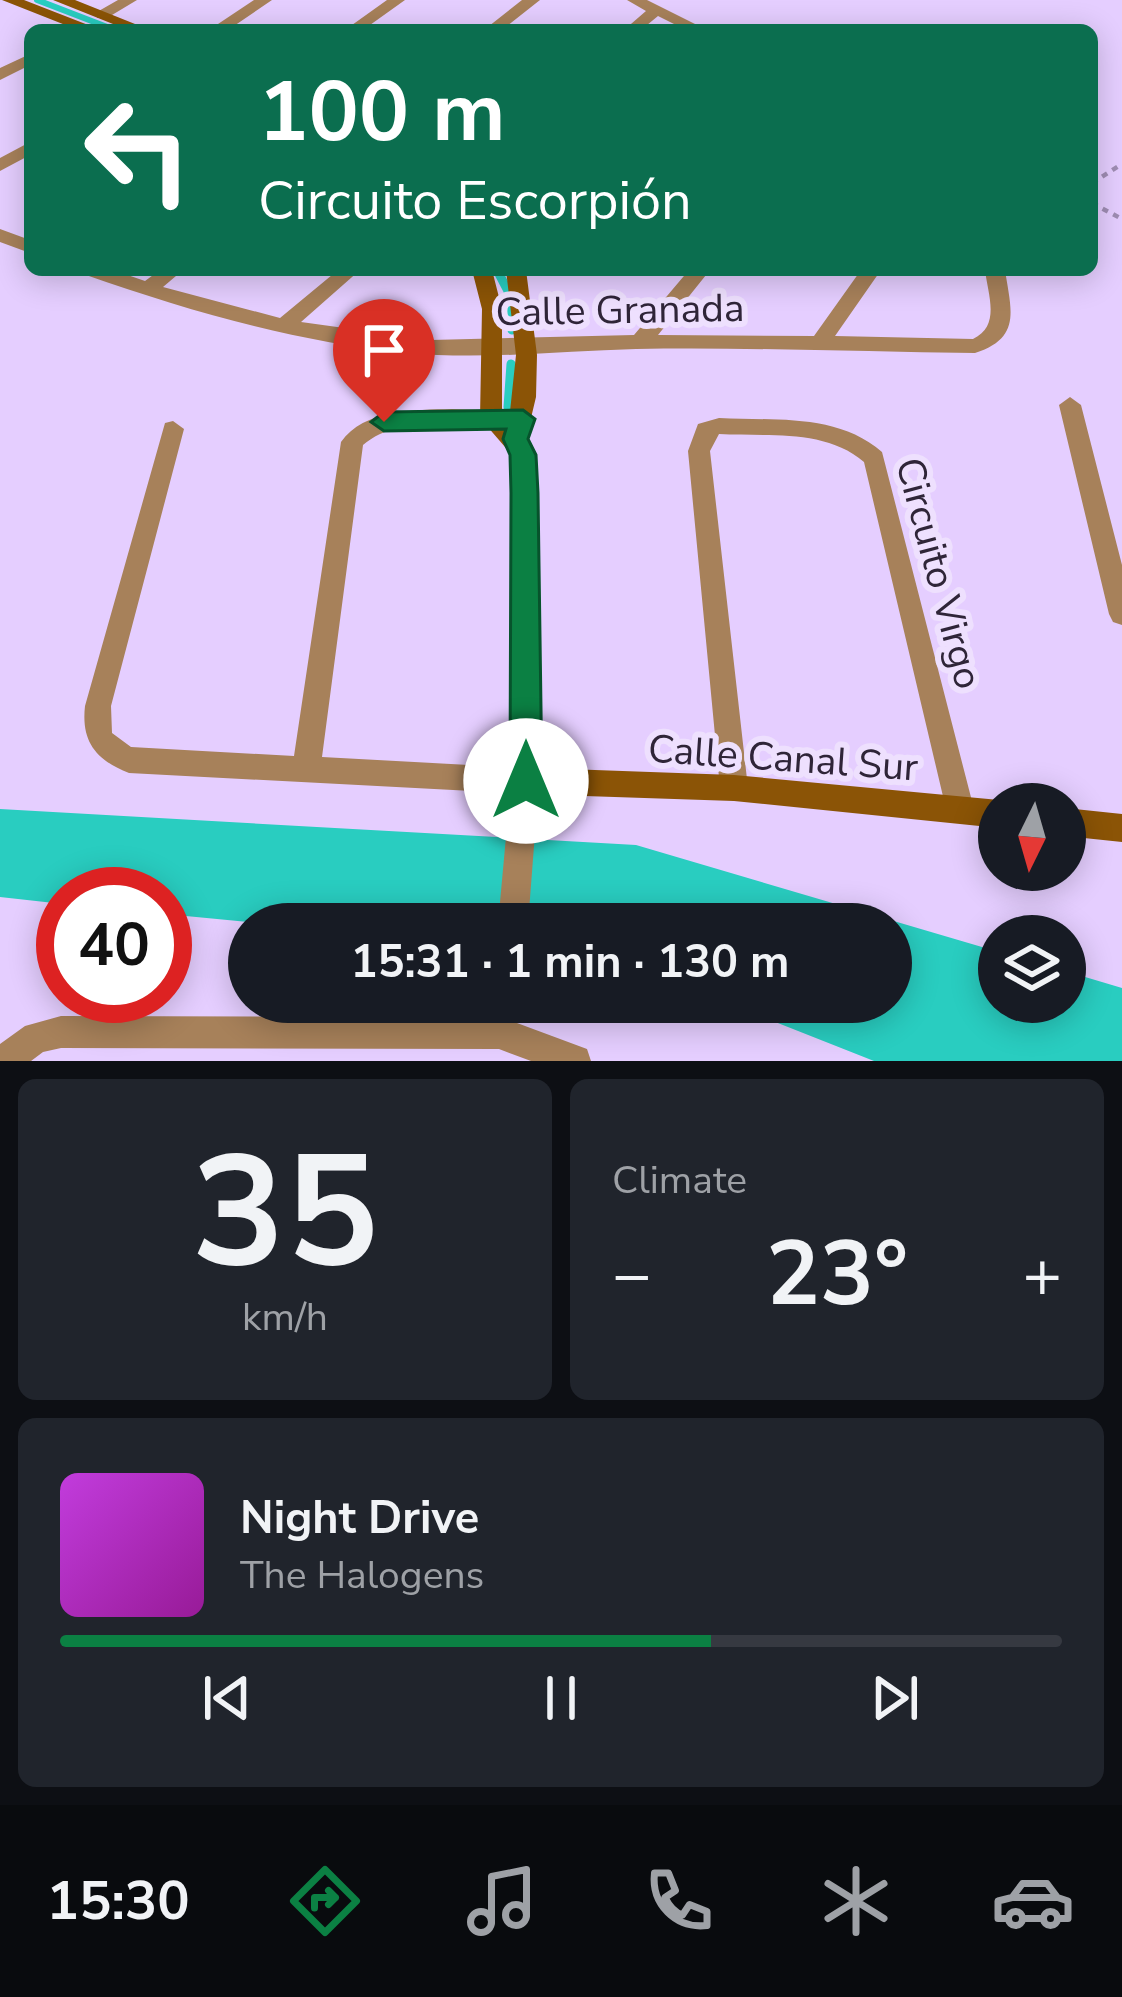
<!DOCTYPE html>
<html lang="en">
<head>
<meta charset="utf-8">
<style>
  :root { --surface:#171b24; --page:#20242c; --text:#f1f3f6; --muted:#9ea1a6; --line:#363941; --accent:#0b8043 }
  body { margin:0; font-family:"Nunito Sans",sans-serif; background:var(--page); color:var(--text); height:100vh; display:flex; flex-direction:column; font-size:45px; white-space:nowrap }
  * { box-sizing:border-box; margin:0 }
  p { font-size:39px; color:var(--muted) }
  .icon { flex:none; width:66px; height:66px; fill:none; stroke:currentColor; stroke-width:2; stroke-linecap:round; stroke-linejoin:round }
  .map { position:relative; height:1061px; overflow:hidden }
  .side { display:flex; flex-direction:column; gap:18px; padding:18px; background:#0d0f14; flex:1 }
  .side>* { flex:none }
  .banner { position:absolute; left:24px; top:24px; width:1074px; height:252px; border-radius:18px; box-shadow:0 6px 30px #0003; background:#0b6e4f; color:#fff; overflow:hidden }
  .needle { width:78px; rotate:185deg }
  .fabs { position:absolute; left:978px; top:783px; display:grid; gap:24px }
  .fabs a { display:grid; place-items:center; width:108px; height:108px; border-radius:50%; background:var(--surface); box-shadow:0 6px 30px #0003; font-size:60px }
  .speed { position:absolute; left:36px; top:867px; display:flex; gap:24px; font-size:60px; font-weight:700; text-align:center }
  .speed>* { display:grid; place-content:center; width:156px; height:156px; border-radius:50%; background:var(--surface); box-shadow:0 6px 30px #0003; line-height:1 }
  .speed .limit { border:18px solid #d22; background:#fff; color:#111 }
  .pin { position:absolute; display:grid; place-items:center; width:102px; height:102px; color:#fff; margin:-123px -51px; border-radius:50% 50% 50% 0; rotate:-45deg; box-shadow:0 0 12px #0007 }
  .pin .icon { rotate:45deg }
  .me { position:absolute; width:132px; margin:-66px; rotate:0deg; stroke-linejoin:round; filter:drop-shadow(0 0 9px #0008) }
  .turn { display:flex; align-items:center; gap:42px; height:252px; padding:0 36px; font-size:54px }
  .turn .icon { width:156px; height:156px; stroke-width:2.5 }
  .turn b { display:block; font-size:84px; line-height:102px }
  .big { font-size:90px; font-weight:700; line-height:1.1 }
  .side .card { flex:1; display:flex; flex-direction:column; justify-content:center; gap:18px; min-width:0; padding:0 42px; border-radius:18px; background:var(--page) }
  .side .dial { align-items:center; gap:0 }
  .dial b { font-size:156px; line-height:1 }
  .song { display:flex; align-items:center; gap:36px }
  .cover { width:144px; height:144px; border-radius:18px; background:linear-gradient(135deg,hsl(290 70% 55%),hsl(300 70% 35%)) }
  .played { height:12px; border-radius:6px; background:linear-gradient(90deg,var(--accent) 65%,var(--line) 65%) }
  .keys { display:flex; justify-content:space-around; direction:ltr }
  .heat { display:flex; justify-content:space-between; align-items:center; font-size:66px; direction:ltr }
  .side .tiles { flex:1; display:grid; gap:18px; grid-template-columns:1fr 1fr }
  .card:last-child { grid-column:span 2 }
  .trip { position:absolute; left:228px; top:903px; width:684px; height:120px; border-radius:60px; background:var(--surface); box-shadow:0 6px 30px #0003; font-weight:700; line-height:120px; text-align:center }
  .menu { display:flex; height:192px; justify-content:space-around; align-items:center; background:#090b0e; color:var(--muted) }
  .menu .icon { width:84px; height:84px }
  .menu .on { color:var(--accent) }
  .menu b { font-size:54px; color:var(--text) }
  .map>svg:first-child { display:block }
  .water { fill:#29cdc0 }
  .lines { fill:none; stroke-linecap:round; stroke-linejoin:round }
  .stream-far1 { stroke:#29cdc0; stroke-width:6 }
  .stream { stroke:#29cdc0; stroke-width:9 }
  .path { stroke:#9f8db3; stroke-width:4.5; stroke-dasharray:6 6; stroke-linecap:butt }
  .street { fill:#a7815a; fill-rule:evenodd }
  .secondary { fill:#8b5406; fill-rule:evenodd }
  .route { fill:#0b8043; stroke:#07532c; stroke-width:3 }
  .labels { text-anchor:middle; stroke-width:12; stroke-linejoin:round; paint-order:stroke }
  .street-label { font-size:39px; fill:#2f2538; stroke:#eee0fe }
</style>
</head>
<body>
<div class="map">
<svg width="1122" height="1061" viewBox="0 0 1122 1061">
  <rect width="100%" height="100%" fill="#e5ceff"/>
  <path class="water" d="M 0,809 L 636,845 L 999,952 L 999,1002 L 1065,1002 L 1065,971 L 1122,988 L 1122,1061 L 874,1061 L 725,1002 L 891,1002 L 891,924 L 269,924 L 165,914 L 165,894 L 63,894 L 63,904 L 0,897 Z"/>
  <g class="lines">
    <path class="stream-far1" d="M 37,0 L 115,30"/>
    <path class="stream" d="M 497,270 L 508,291 L 512,330
      M 508,407 L 511,364"/>
    <path class="path" d="M 1092,183 L 1122,164
      M 1092,203 L 1122,219"/>
    <path class="street" d="M 118,0 L 137,0 L 107,18 L 97,18 L 97,12 Z
      M 254,0 L 272,0 L 228,30 L 209,30 Z
      M 387,0 L 405,0 L 363,30 L 345,30 Z
      M 522,0 L 540,0 L 502,30 L 484,30 Z
      M 627,0 L 647,0 L 707,30 L 686,30 L 658,16 L 641,30 L 624,30 L 646,11 Z
      M 30,54 L 30,65 L 0,80 L 0,68 Z
      M 30,142 L 30,155 L 0,171 L 0,158 Z
      M 0,229 L 30,240 L 30,253 L 0,242 Z
      M 83,270 L 113,270 L 145,281 L 160,270 L 183,270 L 163,287 L 280,318 L 338,270 L 360,270 L 301,322 L 431,340 L 634,335 L 689,270 L 710,270 L 658,335 L 814,336 L 861,270 L 881,270 L 835,336 L 973,339 C 1001,326 988,295 985,270 L 1005,270 C 1011,310 1022,338 975,353 C 862,352 749,347 636,349 C 559,351 483,360 406,353 C 296,342 189,311 86,275 Z
      M 1070,397 L 1081,405 L 1122,565 L 1122,625 L 1113,622 L 1109,614 L 1059,405 Z
      M 452,409 L 514,411 L 525,419 L 514,427 C 469,425 399,413 363,445 L 322,757 L 525,768 L 535,772 L 539,781 L 528,924 L 498,924 L 510,793 L 129,773 C 96,760 81,742 85,706 L 165,423 L 173,421 L 184,429 L 111,706 L 112,733 L 131,747 L 294,756 L 341,442 C 364,409 415,410 452,409 Z
      M 719,418 C 774,421 837,413 882,452 L 974,809 L 970,819 L 960,823 L 950,819 L 946,809 L 864,462 C 825,428 767,437 719,434 L 710,451 L 748,788 L 744,797 L 734,801 L 724,797 L 720,788 L 688,451 L 698,424 Z
      M 489,1002 L 521,1002 L 517,1023 L 587,1049 L 591,1061 L 531,1061 L 499,1049 L 61,1048 L 43,1052 L 31,1061 L 0,1061 L 0,1044 L 25,1026 L 61,1016 L 486,1017 Z"/>
    <path class="secondary" d="M 2,0 L 24,0 L 101,30 L 78,30 Z
      M 53,0 L 75,0 L 150,30 L 128,30 Z
      M 472,270 L 492,270 L 502,309 L 502,415 L 509,421 L 516,355 L 506,270 L 526,270 L 537,355 L 536,397 L 526,439 L 534,455 L 539,768 L 734,775 L 999,800 L 1008,804 L 999,804 L 999,828 L 734,801 L 525,794 L 515,790 L 511,781 L 512,455 L 480,418 L 482,309 Z
      M 1065,808 L 1122,814 L 1122,842 L 1065,836 Z"/>
  </g>
  <path class="route" d="M 523,410 L 535,419 L 528,439 L 536,455 L 538,493 L 542,781 L 537,792 L 526,796 L 514,792 L 510,781 L 511,493 L 510,455 L 503,439 L 506,429 L 384,431 L 371,422 L 384,412 Z"/>
  <g class="labels">
    <g class="street-label">
      <text transform="translate(620 309) rotate(-1)" y="14">Calle Granada</text>
      <text transform="translate(940 573) rotate(75)" y="14">Circuito Virgo</text>
      <text transform="translate(783 757) rotate(4)" y="14">Calle Canal Sur</text>
    </g>
  </g>
</svg>
<div class="fabs">
<a><svg class="needle" viewBox="-14 -14 28 28"><path d="M0-13l5 13h-10z" fill="#e53935"/><path d="M0 13l5-13h-10z" fill="#9ea1a6"/></svg></a>
<a><svg class="icon" aria-label="layers" viewBox="0 0 24 24"><path d="M12 4l9 5-9 5-9-5zM3 14l9 5 9-5"/></svg></a>
</div>
<div class="speed"><div class="limit">40</div></div>
<div class="pin" style="left:384px;top:422px;background:#d93025"><svg class="icon" aria-label="arrive" viewBox="0 0 24 24"><path d="M6 21V4h12l-3 4 3 4H6"/></svg></div>
<svg class="me" style="left:526px;top:781px" viewBox="-20 -20 40 40"><circle r="19" fill="#fff"/><path d="M0-13L10 11 0 6-10 11z" fill="#0b8043"/></svg>
<div class="trip">15:31 · 1 min · 130 m</div>
<div class="banner">
<div class="turn"><svg class="icon" aria-label="left" viewBox="0 0 24 24"><path d="M17 20v-9H6M10 6l-5 5 5 5"/></svg><div><b>100 m</b>Circuito Escorpión</div></div>
</div>
</div>
<section class="side">
<div class="tiles">
<div class="card dial"><b>35</b><p>km/h</p></div>
<div class="card"><p>Climate</p>
<div class="heat"><a>−</a><b class="big">23°</b><a>+</a></div>
</div>
<div class="card">
<div class="song"><i class="cover"></i><div><b>Night Drive</b><p>The Halogens</p></div></div>
<div class="played"></div>
<div class="keys"><svg class="icon" aria-label="previous" viewBox="0 0 24 24"><path d="M18 5L8 12l10 7zM5 5v14"/></svg><svg class="icon" aria-label="pause" viewBox="0 0 24 24"><path d="M8 5v14M16 5v14"/></svg><svg class="icon" aria-label="next" viewBox="0 0 24 24"><path d="M6 5l10 7-10 7zM19 5v14"/></svg></div>
</div>
</div>
</section>
<nav class="menu">
<b>15:30</b>
<svg class="icon on" aria-label="directions" viewBox="0 0 24 24"><path d="M12 3l9 9-9 9-9-9zM9 14v-3h6M13 9l2 2-2 2"/></svg>
<svg class="icon" aria-label="music" viewBox="0 0 24 24"><path d="M9 18V5l10-2v13"/><circle cx="6" cy="18" r="3"/><circle cx="16" cy="16" r="3"/></svg>
<svg class="icon" aria-label="phone" viewBox="0 0 24 24"><path d="M5 4h4l2 5-3 2q2 4 5 5l2-3 5 2v4C11 20 4 13 5 4z"/></svg>
<svg class="icon" aria-label="climate" viewBox="0 0 24 24"><path d="M12 3v18M4 7l16 10M4 17L20 7"/></svg>
<svg class="icon" aria-label="car" viewBox="0 0 24 24"><path d="M5 17H2v-5l4-1 3-4h7l3 4 3 1v5h-3M9 17h6M6 11h13"/><circle cx="7" cy="17" r="2"/><circle cx="17" cy="17" r="2"/></svg>
</nav>
</body>
</html>
